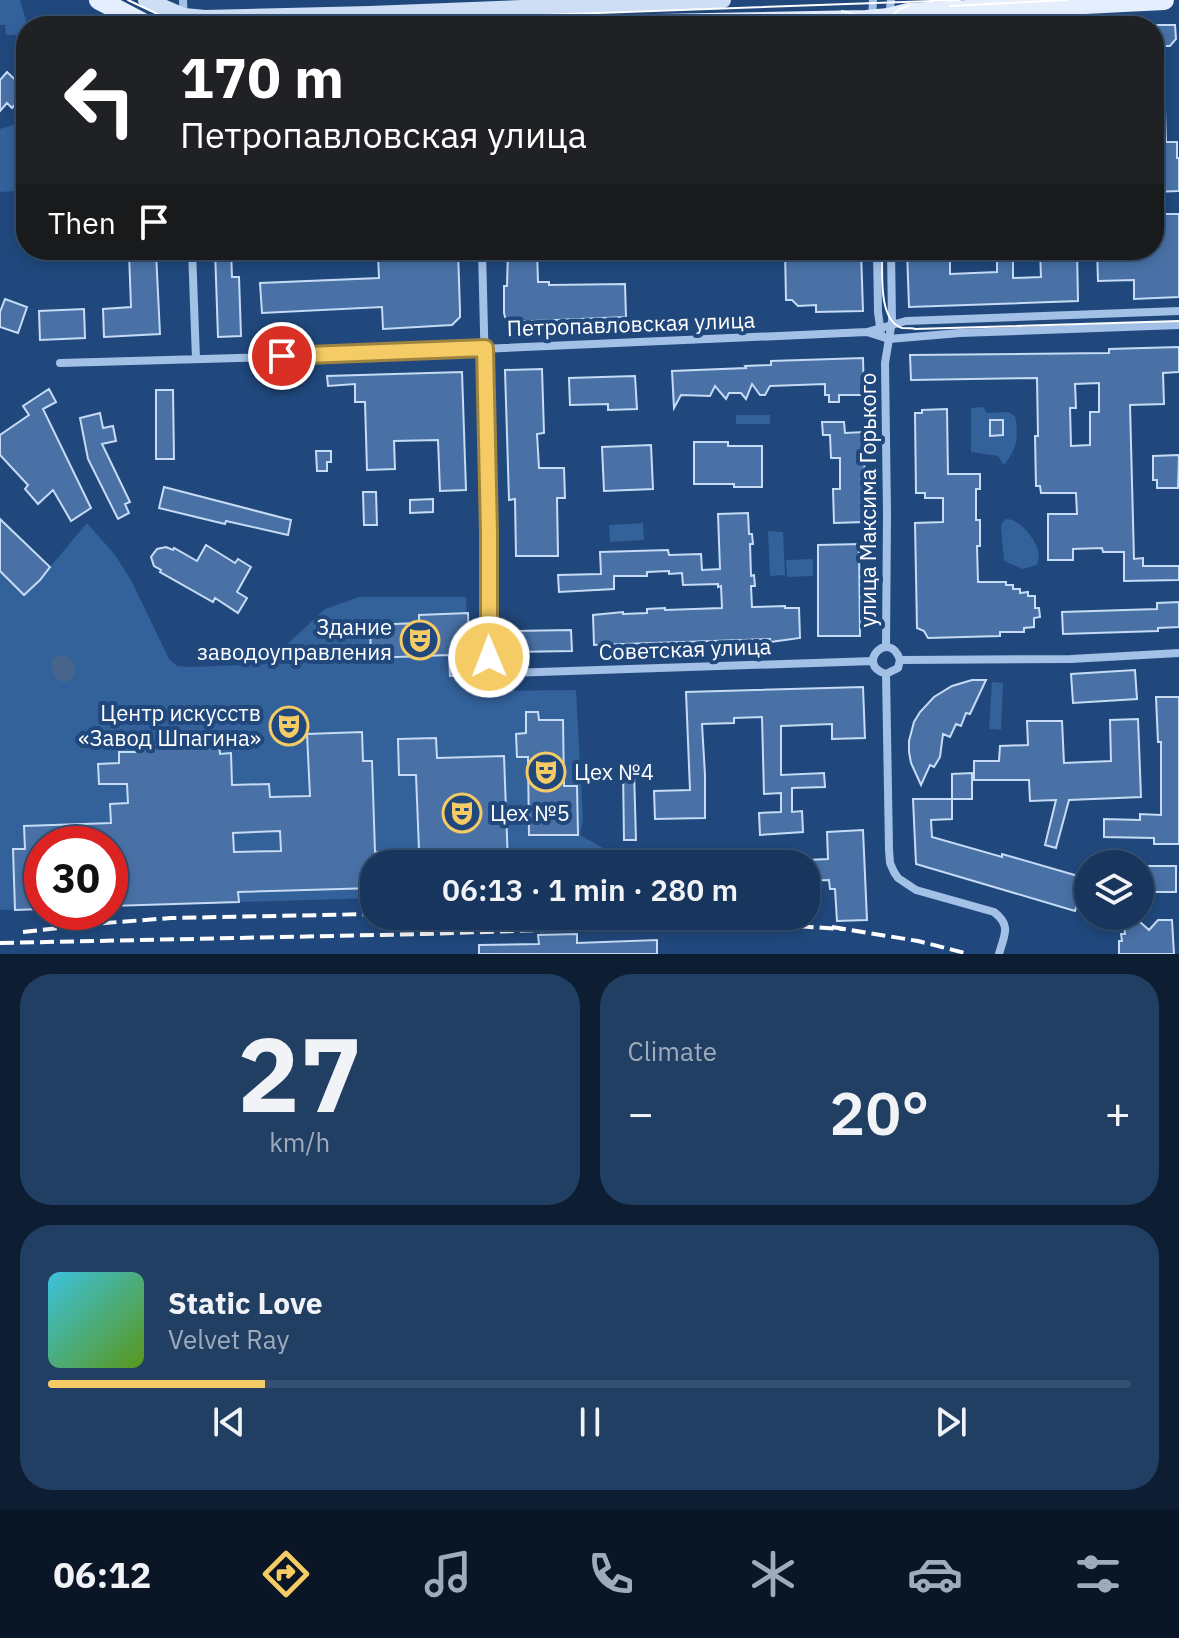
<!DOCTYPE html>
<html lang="en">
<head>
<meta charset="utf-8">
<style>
  :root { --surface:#18365d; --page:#213e63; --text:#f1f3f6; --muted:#9fabbc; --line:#365072; --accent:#f4cb64 }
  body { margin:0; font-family:"IBM Plex Sans",sans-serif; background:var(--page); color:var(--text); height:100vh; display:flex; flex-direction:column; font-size:30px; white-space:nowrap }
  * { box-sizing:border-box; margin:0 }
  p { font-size:26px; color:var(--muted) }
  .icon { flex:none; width:44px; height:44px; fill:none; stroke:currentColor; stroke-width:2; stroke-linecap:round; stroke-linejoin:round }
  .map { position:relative; height:954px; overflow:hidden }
  .sheet { display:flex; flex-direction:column; gap:20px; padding:20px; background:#0d1e33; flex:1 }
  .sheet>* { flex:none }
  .top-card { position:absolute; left:16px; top:16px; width:1148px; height:244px; border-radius:32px; box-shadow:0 4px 12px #0003,0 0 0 2px var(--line); background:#202124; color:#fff; overflow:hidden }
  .buttons { position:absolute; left:1074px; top:850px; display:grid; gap:16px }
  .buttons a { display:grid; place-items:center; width:80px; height:80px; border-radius:50%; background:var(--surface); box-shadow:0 4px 12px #0003,0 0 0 2px var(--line); font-size:40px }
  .speed { position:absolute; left:24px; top:826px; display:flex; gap:16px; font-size:40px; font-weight:700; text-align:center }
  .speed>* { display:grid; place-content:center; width:104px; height:104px; border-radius:50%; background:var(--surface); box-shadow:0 4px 12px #0003,0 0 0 2px var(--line); line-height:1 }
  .speed .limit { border:12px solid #d22; background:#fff; color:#111 }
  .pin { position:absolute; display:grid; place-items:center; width:68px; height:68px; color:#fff; margin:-34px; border:4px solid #fff; border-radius:50%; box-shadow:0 2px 8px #0007 }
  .me { position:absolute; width:88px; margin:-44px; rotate:359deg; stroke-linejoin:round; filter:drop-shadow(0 0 6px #0008) }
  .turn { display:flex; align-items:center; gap:28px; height:168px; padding:0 32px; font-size:36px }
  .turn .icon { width:104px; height:104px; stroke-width:2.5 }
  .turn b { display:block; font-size:56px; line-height:68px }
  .then { display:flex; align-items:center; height:76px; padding:0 32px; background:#0003; gap:16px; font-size:30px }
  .big { font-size:60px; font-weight:600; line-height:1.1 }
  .sheet .tile { flex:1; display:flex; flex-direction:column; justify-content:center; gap:12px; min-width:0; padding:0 28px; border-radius:32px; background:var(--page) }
  .sheet .dial { align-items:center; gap:0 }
  .dial b { font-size:104px; line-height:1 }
  .song { display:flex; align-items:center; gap:24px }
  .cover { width:96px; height:96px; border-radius:12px; background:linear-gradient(135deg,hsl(190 70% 55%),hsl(90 70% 35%)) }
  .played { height:8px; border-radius:4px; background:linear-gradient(90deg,var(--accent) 20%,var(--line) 20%) }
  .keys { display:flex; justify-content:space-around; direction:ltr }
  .heat { display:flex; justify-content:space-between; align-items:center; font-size:44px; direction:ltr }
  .sheet .tiles { flex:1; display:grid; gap:20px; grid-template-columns:1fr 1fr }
  .tile:last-child { grid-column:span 2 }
  .trip { position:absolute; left:360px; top:850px; width:460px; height:80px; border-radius:32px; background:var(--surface); box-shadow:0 4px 12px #0003,0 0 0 2px var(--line); font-weight:600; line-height:80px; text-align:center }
  .menu { display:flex; height:128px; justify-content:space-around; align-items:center; background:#0a1625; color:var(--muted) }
  .menu .icon { width:56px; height:56px }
  .menu .on { color:var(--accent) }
  .menu b { font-size:36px; color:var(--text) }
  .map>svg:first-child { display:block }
  .green { fill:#33619a }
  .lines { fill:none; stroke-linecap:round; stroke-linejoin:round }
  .river { stroke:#47648b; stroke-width:22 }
  .building { fill:#4971a6; stroke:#c6dbf5; stroke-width:2; fill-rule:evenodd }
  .minor { stroke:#a3c1e6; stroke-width:8 }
  .secondary { stroke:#cddef5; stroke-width:16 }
  .primary { stroke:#e4eefd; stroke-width:20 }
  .tram { stroke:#fff; stroke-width:2 }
  .rail { stroke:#fff; stroke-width:4; stroke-dasharray:14 6; stroke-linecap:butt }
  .route-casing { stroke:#9f8441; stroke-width:20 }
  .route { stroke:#f4cb64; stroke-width:14 }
  .labels { text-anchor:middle; stroke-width:8; stroke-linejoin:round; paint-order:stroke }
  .street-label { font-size:22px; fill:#fff; stroke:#20487c }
  .poi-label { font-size:22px; fill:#fff; stroke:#20487c; text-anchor:end }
</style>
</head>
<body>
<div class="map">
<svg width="1179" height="954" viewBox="0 0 1179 954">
  <rect width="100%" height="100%" fill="#20487c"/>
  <path class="green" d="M 0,0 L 20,0 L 27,24 L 108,23 L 113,26 L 26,26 L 26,35 L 6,35 L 5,25 L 0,25 Z
    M 26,121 L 14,137 L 15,191 L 0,192 L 0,129 Z
    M 983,407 L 987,413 L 1008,412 L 1015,416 C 1019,438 1017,448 1004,465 L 998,456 L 971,452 L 971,408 Z
    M 736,415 L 770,415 L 770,424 L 736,424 Z
    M 1006,519 C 1020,519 1035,538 1038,551 C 1040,556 1038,560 1037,565 L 1023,569 L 1004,561 L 1001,527 L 1002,523 Z
    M 87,523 L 115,555 L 131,580 L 169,659 L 177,666 L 190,667 L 266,664 L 325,609 L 359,597 L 466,597 L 470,675 L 468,676 L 468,691 L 576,690 L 583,820 L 580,835 L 603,848 L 601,864 L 374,864 L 374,898 L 110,906 L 110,844 L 42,844 L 42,909 L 0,910 L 0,571 L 50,567 Z
    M 643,523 L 644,540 L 610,542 L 609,525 Z
    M 768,531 L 783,532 L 785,575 L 770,576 Z
    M 813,559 L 813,576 L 787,577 L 786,560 Z
    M 992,682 L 1003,683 L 1001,730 L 989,729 Z"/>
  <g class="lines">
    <path class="river" d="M 62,666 L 64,671"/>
  </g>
  <path class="building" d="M 1154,25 L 1175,25 L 1176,39 L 1170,46 L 1163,46 L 1166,142 L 1177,142 L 1177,158 L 1179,158 L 1179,191 L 1154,192 Z
    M 7,72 L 22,86 L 16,94 L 21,98 L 12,108 L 7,103 L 0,111 L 0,80 Z
    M 1154,214 L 1179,214 L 1179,297 L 1134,299 L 1134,280 L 1098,281 L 1097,250 L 1154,250 Z
    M 215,250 L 231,250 L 232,277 L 239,277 L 241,336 L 218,337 Z
    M 426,250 L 458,250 L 460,311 L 460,317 L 452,325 L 383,329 L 382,307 L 262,313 L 260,283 L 379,278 L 378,255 L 427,253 Z
    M 508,250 L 537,250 L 538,282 L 549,282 L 549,285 L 625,284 L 626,317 L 510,322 L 505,317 L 504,313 L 504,286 L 507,286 Z
    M 785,250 L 816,250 L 816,252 L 861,251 L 863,311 L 816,312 L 816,305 L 798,306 L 792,300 L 786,300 Z
    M 907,250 L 950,250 L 950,274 L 997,272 L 997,257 L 1013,256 L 1013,278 L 1041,277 L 1040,250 L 1077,250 L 1078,301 L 909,307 Z
    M 156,252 L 160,334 L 104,337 L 103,309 L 131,307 L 129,253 Z
    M 5,299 L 27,307 L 18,333 L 0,327 L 0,312 Z
    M 84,309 L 85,338 L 40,340 L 39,311 Z
    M 1179,347 L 1179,372 L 1163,373 L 1164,404 L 1130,405 L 1134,559 L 1143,558 L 1143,566 L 1179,566 L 1179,580 L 1124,581 L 1124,552 L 1103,552 L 1102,548 L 1073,549 L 1073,560 L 1048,560 L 1048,514 L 1077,514 L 1076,493 L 1041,493 L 1040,486 L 1036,486 L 1035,436 L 1038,436 L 1037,378 L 911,380 L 910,355 L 1109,353 L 1109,349 ZM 1099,383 L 1099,412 L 1090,412 L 1090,445 L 1071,446 L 1070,408 L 1076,408 L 1075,384 Z
    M 863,358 L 864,395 L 839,395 L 839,402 L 829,402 L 829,395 L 825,395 L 825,384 L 770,386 L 765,395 L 760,395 L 752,384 L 746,399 L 741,393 L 729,393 L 726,399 L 715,386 L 710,396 L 681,395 L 674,408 L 672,371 L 746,368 L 745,366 L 771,365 L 771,361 Z
    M 542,369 L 544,433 L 537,434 L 539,468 L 564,468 L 565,498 L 557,498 L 558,556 L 516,556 L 515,499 L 509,500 L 505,370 Z
    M 462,372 L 466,490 L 440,491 L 438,440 L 394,441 L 395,469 L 367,470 L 365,402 L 355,402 L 355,384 L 328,386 L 327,376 Z
    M 635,376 L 637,409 L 608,410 L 608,404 L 570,405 L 569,378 Z
    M 49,389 L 56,402 L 43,409 L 91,508 L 71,521 L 53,490 L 38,504 L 25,489 L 28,485 L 0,455 L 0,435 L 29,415 L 23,406 Z
    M 156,390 L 173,390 L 174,459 L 156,459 Z
    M 947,409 L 948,474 L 980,474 L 980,489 L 976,489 L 976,520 L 980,520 L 980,546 L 977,546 L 978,582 L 1006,582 L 1006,585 L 1013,585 L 1013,589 L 1020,589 L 1020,593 L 1028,592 L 1028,596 L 1035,596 L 1035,608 L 1039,608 L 1040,617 L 1034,618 L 1034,627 L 1024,628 L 1024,632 L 1000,632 L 1000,636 L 928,638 L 924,631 L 917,628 L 915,523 L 943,522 L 943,498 L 925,498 L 925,493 L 916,493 L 915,413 L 922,413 L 922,410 Z
    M 100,413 L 103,428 L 113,426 L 116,441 L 102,444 L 130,502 L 125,504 L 129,513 L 118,519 L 88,459 L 80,418 Z
    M 990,420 L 1003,420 L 1003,435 L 990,436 Z
    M 822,422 L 844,422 L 845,433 L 864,432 L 865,522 L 834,523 L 833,489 L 840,489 L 840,458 L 831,458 L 830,435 L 823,435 Z
    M 694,442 L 728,442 L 728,446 L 762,446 L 762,487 L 734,487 L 734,484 L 694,484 Z
    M 651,445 L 653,489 L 604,491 L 602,447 Z
    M 316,451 L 331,451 L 331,462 L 327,462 L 327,471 L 317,471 Z
    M 1179,455 L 1178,488 L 1157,488 L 1157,480 L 1153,480 L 1153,456 Z
    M 164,487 L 291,520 L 288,535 L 226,521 L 225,524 L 159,508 Z
    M 363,492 L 376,492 L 377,525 L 364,525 Z
    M 433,499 L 433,512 L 410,513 L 410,500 Z
    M 748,513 L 749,534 L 752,534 L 753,544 L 750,544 L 751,576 L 754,575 L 755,586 L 751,586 L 752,607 L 785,606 L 785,608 L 799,608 L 800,638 L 770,642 L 770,639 L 594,645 L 593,615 L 623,612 L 623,614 L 647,613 L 647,609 L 665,608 L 665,610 L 722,608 L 721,586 L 718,587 L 718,584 L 683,585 L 682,573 L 669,574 L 669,571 L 647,572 L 647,576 L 614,576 L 614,589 L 559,592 L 558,575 L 601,574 L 600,552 L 668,550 L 669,555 L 701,554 L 702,570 L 720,569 L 718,514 Z
    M 0,519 L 50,567 L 40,580 L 24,595 L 0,571 Z
    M 859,544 L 860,636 L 818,636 L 818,545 Z
    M 206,545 L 235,563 L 238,559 L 251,567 L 237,592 L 247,598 L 238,613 L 215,598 L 213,602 L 160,572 L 161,570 L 154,566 L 151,557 L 157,549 L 166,547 L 173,550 L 174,548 L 197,561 Z
    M 1179,602 L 1179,627 L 1158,628 L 1158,631 L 1063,634 L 1062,612 L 1157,609 L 1157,603 Z
    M 468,613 L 470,675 L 450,676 L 449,655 L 371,658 L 370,625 L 419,623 L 419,615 Z
    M 571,630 L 572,651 L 514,652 L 513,631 Z
    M 1135,670 L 1137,699 L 1073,703 L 1071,674 Z
    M 972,680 L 986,680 L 970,714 L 966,713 L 961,726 L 956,724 L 950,737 L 943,734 L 940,757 L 934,767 L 930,765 L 921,785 L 911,763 L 909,752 L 909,741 L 914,722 L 920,712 L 934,697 L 952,686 Z
    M 863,687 L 865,738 L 832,739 L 832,724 L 781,726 L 781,775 L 824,773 L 825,787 L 792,788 L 792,812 L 802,811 L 803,832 L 760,835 L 759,813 L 781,812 L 781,793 L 764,794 L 762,717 L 734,718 L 734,723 L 702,724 L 705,775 L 705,818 L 655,819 L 654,791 L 690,790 L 686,692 Z
    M 1156,697 L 1179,697 L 1179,844 L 1154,844 L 1154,838 L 1104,837 L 1104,819 L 1140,820 L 1140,814 L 1161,815 L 1161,742 L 1158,742 Z
    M 526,712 L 538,712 L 539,720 L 563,720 L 564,786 L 577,786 L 578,835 L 529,835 L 528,757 L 517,757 L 516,734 L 526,733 Z
    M 1138,719 L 1141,797 L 1069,800 L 1056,848 L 1045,845 L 1056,800 L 1030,801 L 1029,780 L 974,780 L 974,761 L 999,761 L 1000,746 L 1028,745 L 1027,721 L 1062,721 L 1064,763 L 1111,761 L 1110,720 Z
    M 362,732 L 363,761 L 372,761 L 375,852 L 419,850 L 416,775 L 399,775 L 398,739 L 436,738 L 437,758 L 504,756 L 508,864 L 374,864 L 374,888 L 238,892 L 239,902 L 110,906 L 110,844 L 42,844 L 42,909 L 15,910 L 13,849 L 25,849 L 24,826 L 111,823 L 110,804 L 128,803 L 127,784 L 99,784 L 98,764 L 119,763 L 119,752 L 138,752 L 138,745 L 219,743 L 220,754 L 231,753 L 232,785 L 269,784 L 270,797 L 310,796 L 307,734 ZM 280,831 L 281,851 L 234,852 L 233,833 Z
    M 623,770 L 634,770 L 636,840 L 624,840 Z
    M 972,773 L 972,799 L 952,799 L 952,774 Z
    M 913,799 L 952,799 L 952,819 L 931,820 L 932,837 L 1002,857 L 1002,854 L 1085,878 L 1075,911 L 916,864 Z
    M 863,830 L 867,920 L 837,921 L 835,889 L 830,889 L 829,880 L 806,881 L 806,860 L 828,859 L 827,832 Z
    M 1140,866 L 1176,866 L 1176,892 L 1140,892 Z
    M 1158,920 L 1172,920 L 1174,954 L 1119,954 L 1119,941 L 1122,941 L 1121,934 L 1125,934 L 1124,926 L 1128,921 L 1139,921 L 1149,930 Z
    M 577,934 L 577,943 L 657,940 L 657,954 L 479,954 L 479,945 L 539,944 L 538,935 Z"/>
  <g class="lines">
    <path class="minor" d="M 183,0 L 184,26
      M 476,17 L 477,26
      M 889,17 L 891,0
      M 872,19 L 873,0
      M 192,250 L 196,359
      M 482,250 L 489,533 L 488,653 L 494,668 L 509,673 L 873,661
      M 877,250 L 878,312 L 881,334
      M 867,332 L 889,339 L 960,333 L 1179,325
      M 60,363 L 346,355 L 867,332 L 906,321 L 1179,311
      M 886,647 L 887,513 L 885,363 L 892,321 L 891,250
      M 900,660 L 1071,659 L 1179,653
      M 886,674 L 889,849 L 890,863 L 894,872 L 898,878 L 916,890 L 994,912 C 1012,926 1004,935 999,954
      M 886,674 C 854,664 890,628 900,660
      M 886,674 L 898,668 L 900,660"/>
    <path class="secondary" d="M 146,0 L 184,16 L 205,18 L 370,14 L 723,0"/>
    <path class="primary" d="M 99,0 L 149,26
      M 547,26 L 866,20 L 889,18 L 908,13 L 1164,0"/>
    <path class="tram" d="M 128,0 L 168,19 L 196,26
      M 950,6 L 1066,0
      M 842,11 L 861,16 L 872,26
      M 233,26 L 960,0
      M 885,26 C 890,15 899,8 911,5
      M 882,250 C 883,270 877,320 902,328 C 904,328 913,328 915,329 L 1179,321"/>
    <path class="rail" d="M 806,889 L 822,888
      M 832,927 L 918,941 L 969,954
      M 23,932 L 105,923 L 171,918 L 374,914
      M 0,943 L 424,934 L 753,923 L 841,929"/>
  </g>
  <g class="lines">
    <g class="route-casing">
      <path id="route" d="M 282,356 L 485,348 L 489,533 L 489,657"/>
    </g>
    <use href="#route" class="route"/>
  </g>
  <defs>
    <g id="theatre-ring" transform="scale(2)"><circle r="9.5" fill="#20487c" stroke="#f4cb64" stroke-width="1.5"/><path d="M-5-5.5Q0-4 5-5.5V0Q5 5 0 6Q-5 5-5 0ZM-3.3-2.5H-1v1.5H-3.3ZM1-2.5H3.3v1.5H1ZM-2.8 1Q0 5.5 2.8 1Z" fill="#f4cb64"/></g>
  </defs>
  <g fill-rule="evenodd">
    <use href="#theatre-ring" x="420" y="640"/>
    <use href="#theatre-ring" x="289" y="726"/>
    <use href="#theatre-ring" x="546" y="772"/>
    <use href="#theatre-ring" x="462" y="813"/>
  </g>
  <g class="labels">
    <g class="street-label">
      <text transform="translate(631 324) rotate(-2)" y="8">Петропавловская улица</text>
      <text transform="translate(868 500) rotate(-90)" y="8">улица Максима Горького</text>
      <text transform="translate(685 649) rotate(-2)" y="8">Советская улица</text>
    </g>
    <g class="poi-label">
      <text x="392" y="635">Здание<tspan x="392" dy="25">заводоуправления</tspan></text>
      <text x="261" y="721">Центр искусств<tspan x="261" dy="25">«Завод Шпагина»</tspan></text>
      <text x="574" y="780" text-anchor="start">Цех №4</text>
      <text x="490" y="821" text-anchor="start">Цех №5</text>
    </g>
  </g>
</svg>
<div class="buttons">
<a><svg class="icon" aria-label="layers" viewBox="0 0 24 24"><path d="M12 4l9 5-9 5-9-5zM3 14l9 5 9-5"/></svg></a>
</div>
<div class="speed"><div class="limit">30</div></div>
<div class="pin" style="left:282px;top:356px;background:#d93025"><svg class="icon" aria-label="arrive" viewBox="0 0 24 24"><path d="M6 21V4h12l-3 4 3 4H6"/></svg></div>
<svg class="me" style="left:489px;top:657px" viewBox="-20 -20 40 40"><circle r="17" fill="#f4cb64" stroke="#fff" stroke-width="3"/><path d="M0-11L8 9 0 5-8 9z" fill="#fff"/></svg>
<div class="trip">06:13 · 1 min · 280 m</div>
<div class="top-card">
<div class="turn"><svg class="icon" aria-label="left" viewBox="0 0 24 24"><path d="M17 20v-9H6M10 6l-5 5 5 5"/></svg><div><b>170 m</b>Петропавловская улица</div></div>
<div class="then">Then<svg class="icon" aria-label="arrive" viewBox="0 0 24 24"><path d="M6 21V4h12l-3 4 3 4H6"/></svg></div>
</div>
</div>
<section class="sheet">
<div class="tiles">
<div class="tile dial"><b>27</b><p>km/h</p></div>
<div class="tile"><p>Climate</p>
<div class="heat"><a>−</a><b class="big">20°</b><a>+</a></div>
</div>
<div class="tile">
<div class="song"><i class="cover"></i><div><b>Static Love</b><p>Velvet Ray</p></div></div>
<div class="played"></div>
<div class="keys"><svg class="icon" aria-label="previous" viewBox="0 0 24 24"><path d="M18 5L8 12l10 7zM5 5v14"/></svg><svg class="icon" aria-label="pause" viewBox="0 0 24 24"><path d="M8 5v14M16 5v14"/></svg><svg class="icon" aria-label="next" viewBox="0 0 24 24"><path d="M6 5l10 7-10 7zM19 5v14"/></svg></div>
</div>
</div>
</section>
<nav class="menu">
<b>06:12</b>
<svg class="icon on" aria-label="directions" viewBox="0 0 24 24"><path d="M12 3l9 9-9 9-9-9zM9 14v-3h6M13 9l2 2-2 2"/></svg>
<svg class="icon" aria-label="music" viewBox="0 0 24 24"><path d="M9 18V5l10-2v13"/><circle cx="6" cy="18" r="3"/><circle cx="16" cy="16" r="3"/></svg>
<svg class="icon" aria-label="phone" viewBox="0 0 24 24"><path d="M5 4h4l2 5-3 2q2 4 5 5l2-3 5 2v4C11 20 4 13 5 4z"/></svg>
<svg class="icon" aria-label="climate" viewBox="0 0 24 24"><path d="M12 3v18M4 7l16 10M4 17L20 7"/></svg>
<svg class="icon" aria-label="car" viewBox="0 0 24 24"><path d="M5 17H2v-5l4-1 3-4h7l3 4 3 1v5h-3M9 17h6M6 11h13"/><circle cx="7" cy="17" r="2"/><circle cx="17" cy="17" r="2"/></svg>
<svg class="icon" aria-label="filters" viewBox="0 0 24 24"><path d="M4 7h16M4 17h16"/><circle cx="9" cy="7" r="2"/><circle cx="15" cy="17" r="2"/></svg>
</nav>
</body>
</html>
